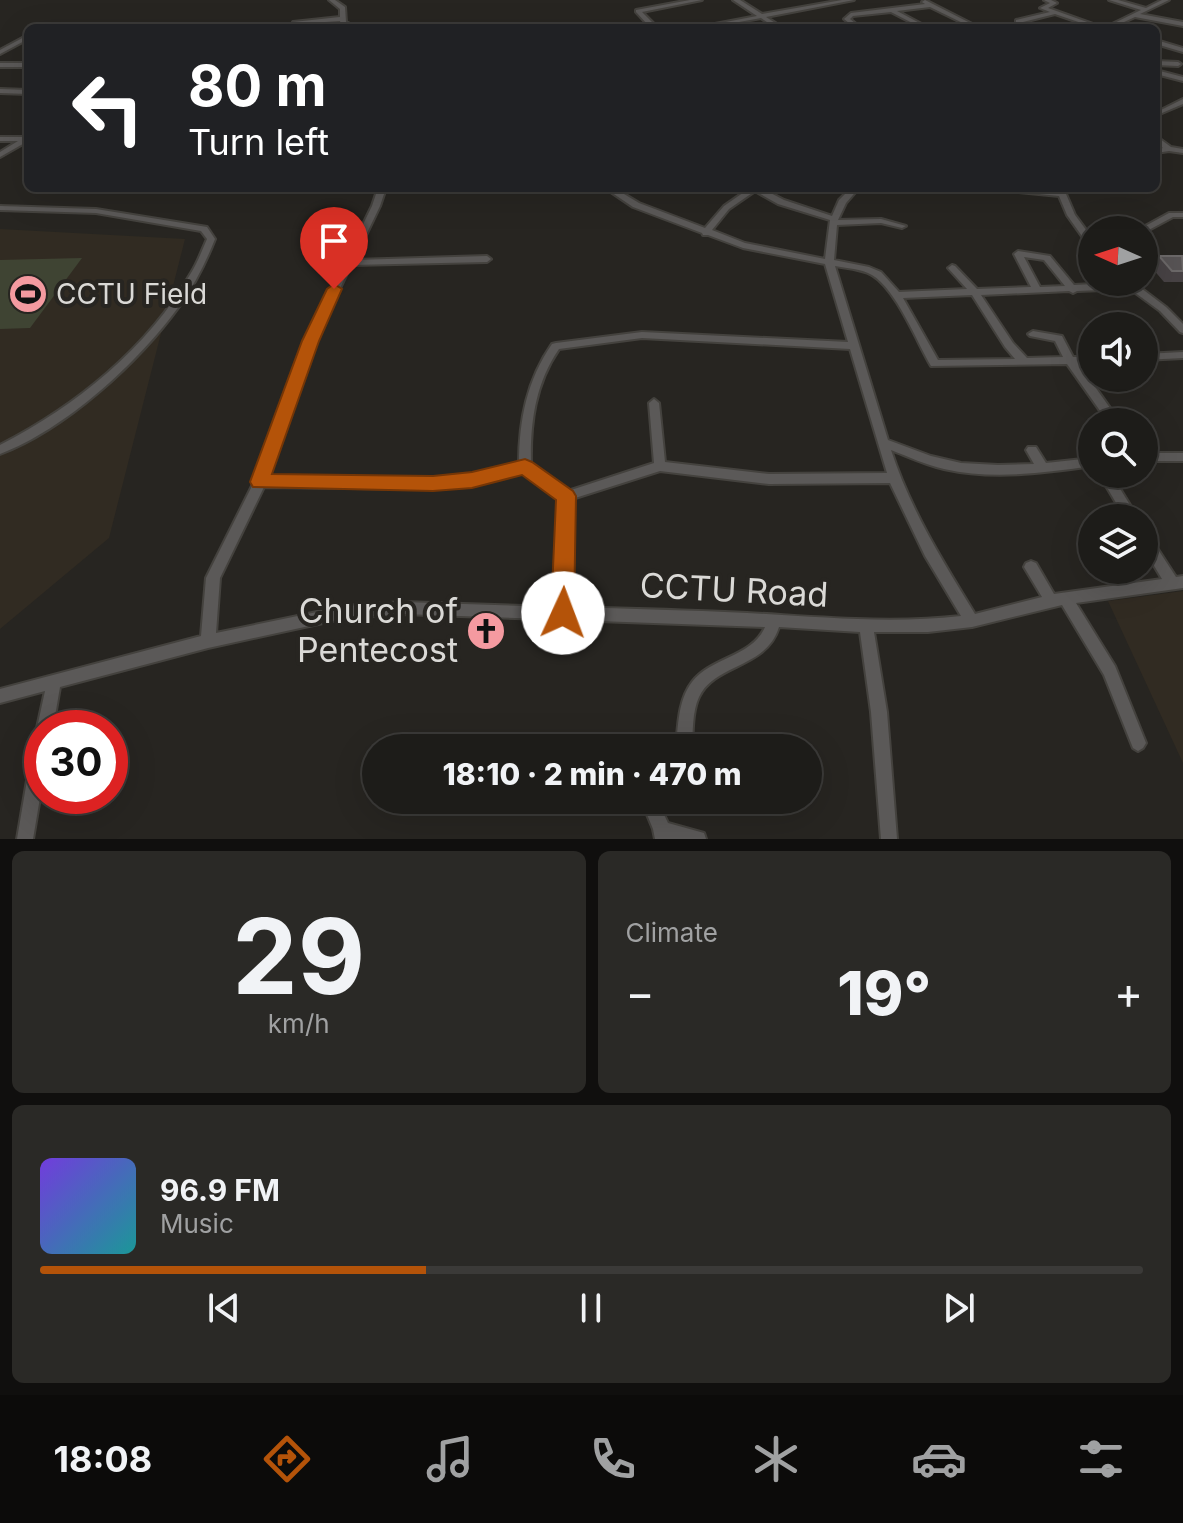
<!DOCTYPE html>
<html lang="en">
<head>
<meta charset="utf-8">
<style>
  :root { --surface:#1d1c19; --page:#2a2926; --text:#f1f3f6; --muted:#a0a1a2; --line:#3b3a38; --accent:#b45309 }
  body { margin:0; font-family:Inter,sans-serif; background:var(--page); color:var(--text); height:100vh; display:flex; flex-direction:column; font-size:30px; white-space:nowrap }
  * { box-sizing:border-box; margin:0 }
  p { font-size:26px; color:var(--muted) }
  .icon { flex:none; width:44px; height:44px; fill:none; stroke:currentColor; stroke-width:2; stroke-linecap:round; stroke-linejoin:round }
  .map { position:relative; height:839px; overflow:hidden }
  .drawer { display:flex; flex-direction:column; gap:12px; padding:12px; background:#100f0e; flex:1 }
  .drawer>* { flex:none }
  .top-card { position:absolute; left:24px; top:24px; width:1136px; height:168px; border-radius:12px; box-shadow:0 8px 32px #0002,0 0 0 2px var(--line); background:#202124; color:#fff; overflow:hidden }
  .needle { width:52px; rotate:273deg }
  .controls { position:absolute; left:1078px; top:216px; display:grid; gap:16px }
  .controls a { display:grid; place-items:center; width:80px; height:80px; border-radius:50%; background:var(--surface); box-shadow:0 8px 32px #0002,0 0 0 2px var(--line); font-size:40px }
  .speed { position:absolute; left:24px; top:710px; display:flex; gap:16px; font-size:40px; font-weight:700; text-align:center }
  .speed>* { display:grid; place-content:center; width:104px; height:104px; border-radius:50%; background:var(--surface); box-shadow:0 8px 32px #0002,0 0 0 2px var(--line); line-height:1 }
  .speed .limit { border:12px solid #d22; background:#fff; color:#111 }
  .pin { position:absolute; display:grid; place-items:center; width:68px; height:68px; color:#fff; margin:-82px -34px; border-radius:50% 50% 50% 0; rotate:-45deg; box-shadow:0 0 8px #0007 }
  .pin .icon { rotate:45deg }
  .me { position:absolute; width:88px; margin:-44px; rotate:2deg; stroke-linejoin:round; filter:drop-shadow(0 0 6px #0008) }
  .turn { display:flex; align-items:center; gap:28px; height:168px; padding:0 32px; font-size:36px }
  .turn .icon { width:104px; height:104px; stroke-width:2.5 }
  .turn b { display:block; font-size:56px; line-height:68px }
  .big { font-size:60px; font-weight:800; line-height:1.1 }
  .drawer .card { flex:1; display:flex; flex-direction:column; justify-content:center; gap:12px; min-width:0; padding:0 28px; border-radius:12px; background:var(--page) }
  .drawer .dial { align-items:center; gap:0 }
  .dial b { font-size:104px; line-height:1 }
  .song { display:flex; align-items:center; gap:24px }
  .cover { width:96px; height:96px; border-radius:12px; background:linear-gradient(135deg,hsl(260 70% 55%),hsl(180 70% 35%)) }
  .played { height:8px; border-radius:4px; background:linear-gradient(90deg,var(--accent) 35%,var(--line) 35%) }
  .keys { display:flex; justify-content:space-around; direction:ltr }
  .heat { display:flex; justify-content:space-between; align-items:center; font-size:44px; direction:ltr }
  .drawer .tiles { flex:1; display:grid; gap:12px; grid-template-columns:1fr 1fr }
  .card:last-child { grid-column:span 2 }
  .trip { position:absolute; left:362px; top:734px; width:460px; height:80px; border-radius:40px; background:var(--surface); box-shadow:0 8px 32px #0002,0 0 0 2px var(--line); font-weight:800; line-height:80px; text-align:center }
  .dock { display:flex; height:128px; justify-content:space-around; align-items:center; background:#0c0b0a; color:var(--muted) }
  .dock .icon { width:56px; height:56px }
  .dock .selected { color:var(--accent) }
  .dock b { font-size:36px; color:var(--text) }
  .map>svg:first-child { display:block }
  .built { fill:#312b22 }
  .green { fill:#3f4433 }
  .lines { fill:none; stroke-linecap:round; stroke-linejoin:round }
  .minor-casing { stroke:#44423e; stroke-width:4 }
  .minor { fill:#5b5958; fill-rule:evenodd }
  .wall { fill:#474244 }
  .building { fill:#575354; stroke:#6b6868; stroke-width:2 }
  .route { fill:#b45309; stroke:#753606; stroke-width:2 }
  .labels { text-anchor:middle; stroke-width:8; stroke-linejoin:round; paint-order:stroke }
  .poi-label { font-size:28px; fill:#dad9d6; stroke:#272521; text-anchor:start }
  .near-street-label { font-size:34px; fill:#dad9d6; stroke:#272521 }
  .near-poi-label { font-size:34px; fill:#dad9d6; stroke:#272521; text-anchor:end }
</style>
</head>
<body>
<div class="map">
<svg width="1183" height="839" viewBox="0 0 1183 839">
  <rect width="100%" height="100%" fill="#272521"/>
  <path class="built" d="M 0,229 L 185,239 L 109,538 L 0,629 Z
    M 1183,591 L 1183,763 L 1108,601 Z"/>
  <path class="green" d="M 82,258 L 30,328 L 0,329 L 0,260 Z"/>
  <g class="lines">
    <g class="minor-casing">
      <path id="minor" d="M 329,0 L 335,0 L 345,7 L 346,22 L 358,28 L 350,28 L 341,24 L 340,21 L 296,24 L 293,22 L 340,17 L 340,9 Z
        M 690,0 L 702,0 L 642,12 L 655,25 L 655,27 L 592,28 L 595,26 L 648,25 L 636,12 L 636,10 Z
        M 733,0 L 740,0 L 762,14 L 842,0 L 854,0 L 766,17 L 783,28 L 776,28 L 761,18 L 706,28 L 694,28 L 757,16 Z
        M 925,0 L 980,28 L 973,28 L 930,7 L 897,11 L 929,28 L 922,28 L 891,12 L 853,16 L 850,19 L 861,28 L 855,28 L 844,19 L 851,13 L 925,4 L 922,2 Z
        M 1044,0 L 1051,0 L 1057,3 L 1048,8 L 1104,28 L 1096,28 L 1055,14 L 1023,22 L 1027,25 L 1024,27 L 1016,22 L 1016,20 L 1050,12 L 1040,8 L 1050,3 Z
        M 1109,0 L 1118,0 L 1146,8 L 1162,0 L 1169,0 L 1140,14 L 1183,22 L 1183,26 L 1135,17 L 1111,28 L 1104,28 L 1141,10 Z
        M 28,35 L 28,39 L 0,54 L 0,50 Z
        M 1156,40 L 1183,48 L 1183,52 L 1156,44 Z
        M 1156,61 L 1178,62 L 1181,64 L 1178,66 L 1156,65 Z
        M 0,63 L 28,63 L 28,67 L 0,67 Z
        M 1156,70 L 1183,77 L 1183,81 L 1156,74 Z
        M 0,89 L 28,90 L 28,94 L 0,93 Z
        M 1183,99 L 1183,104 L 1162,113 L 1157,112 Z
        M 1156,136 L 1171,147 L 1183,149 L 1183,153 L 1169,151 L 1156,153 L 1156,149 L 1163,148 L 1156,142 Z
        M 0,137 L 28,137 L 28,141 L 0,157 L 0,152 L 18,141 L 0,141 Z
        M 378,188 L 386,188 L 380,206 L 354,260 L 487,256 L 491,259 L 487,262 L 351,265 L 315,341 L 268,477 L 433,479 L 472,475 L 519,464 C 519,420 527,380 552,344 L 556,343 L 642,332 L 848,342 L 825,264 L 743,248 L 708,235 L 703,235 L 702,233 L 633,207 L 605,188 L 614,188 L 639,203 L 705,228 L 724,206 L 750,188 L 761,188 L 784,200 L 832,216 L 839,200 L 851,188 L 859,188 L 846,203 L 838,220 L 881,219 L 906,226 L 902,228 L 881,223 L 837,225 L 834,260 L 869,267 L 881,272 L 899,292 L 967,289 L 948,268 L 952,265 L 955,266 L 977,289 L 1031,287 L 1014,254 L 1018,251 L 1050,256 L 1074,285 L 1133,282 L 1166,307 L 1183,324 L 1183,333 L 1180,332 L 1160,311 L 1130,289 L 1077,291 L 1073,293 L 1069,291 L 981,295 L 1013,343 L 1027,358 L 1063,357 L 1055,341 L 1030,336 L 1028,334 L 1033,331 L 1062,336 L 1073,357 L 1092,357 L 1092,363 L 1078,363 L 1120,422 L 1108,422 L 1067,364 L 931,366 C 917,342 896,289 872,275 C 862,269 846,268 835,266 L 888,440 L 931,456 L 961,463 L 998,465 L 1034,464 L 1026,450 L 1028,447 L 1036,447 L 1046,463 L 1092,458 L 1092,466 C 1043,473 993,480 944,469 C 926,465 909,457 891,450 C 910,509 943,562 975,614 L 1042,597 L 1024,567 L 1026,563 L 1031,561 L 1036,563 L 1054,594 L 1162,579 L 1144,549 L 1144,533 L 1148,534 L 1176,577 L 1183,576 L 1183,588 L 1076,603 L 1115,666 L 1146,743 L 1143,748 L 1138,751 L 1133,748 L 1104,675 L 1062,605 L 972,627 L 928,632 L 874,632 L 887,712 L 897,839 L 881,839 L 871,712 L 860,632 L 779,627 C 766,669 715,663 699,697 C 692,712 693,732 692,748 L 676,748 C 678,727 678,700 692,682 C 711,657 752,657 765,627 L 403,614 L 346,618 L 208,648 L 60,687 L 53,728 L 42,728 L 42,786 L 33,839 L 17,839 L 34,739 L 37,734 L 39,732 L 37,728 L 45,691 L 0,703 L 0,689 L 201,636 L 206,578 L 254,482 L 305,341 L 343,265 L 342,263 L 345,261 L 372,206 ZM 755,191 L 778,204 L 830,220 L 825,259 L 745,243 L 712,230 L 729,209 ZM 1024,257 L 1044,260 L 1065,286 L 1040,287 ZM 972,295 L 1005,347 L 1015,359 L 938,360 L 903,298 ZM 642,338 L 850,349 L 887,473 L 769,474 L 665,462 L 659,403 L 654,399 L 649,403 L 654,463 L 568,491 L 531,465 C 530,423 535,384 559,349 ZM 660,471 L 769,484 L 890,483 L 925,556 L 961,616 C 890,624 819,617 747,613 C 688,610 629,609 570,607 L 572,499 ZM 523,472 L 560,498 L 556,607 L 403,602 L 346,606 L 216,633 L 220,578 L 264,487 L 433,489 L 472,485 Z
        M 995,188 L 1024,188 L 1060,191 L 1062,188 L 1070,188 L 1066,194 L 1075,215 L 1092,238 L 1092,247 L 1089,246 L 1067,215 L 1059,196 L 999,190 Z
        M 0,206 L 96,209 L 207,227 L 215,239 C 206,262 195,284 180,305 C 139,362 66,429 0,454 L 0,445 C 76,406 148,348 191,273 C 198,262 202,250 207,239 L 201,231 L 96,213 L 0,210 Z
        M 1169,213 L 1183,213 L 1183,217 L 1173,217 L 1145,232 L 1144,230 L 1138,230 Z
        M 1183,352 L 1183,358 L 1144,360 L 1144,354 Z
        M 1144,453 L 1183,453 L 1183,461 L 1144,461 Z
        M 1099,474 L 1111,474 L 1138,518 L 1125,518 Z
        M 641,800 L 657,800 L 668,823 L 704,833 L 706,839 L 655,839 L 653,829 Z"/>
    </g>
    <use href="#minor" class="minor"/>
  </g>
  <path class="wall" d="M 1159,256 L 1183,257 L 1183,282 L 1164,282 L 1152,268 Z"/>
  <path class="building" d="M 1159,256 L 1182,256 L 1183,271 L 1172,271 Z"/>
  <path class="route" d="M 334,284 L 342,289 L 319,341 L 272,474 L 433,476 L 472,472 L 525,459 L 532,462 L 573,491 L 576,496 L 574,613 L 571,620 L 563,623 L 555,620 L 551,613 L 556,500 L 522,475 L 472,488 L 433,491 L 253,487 L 250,482 L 302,341 L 327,289 Z"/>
  <defs>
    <g id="stadium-disc" transform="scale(2)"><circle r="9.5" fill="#f49aa0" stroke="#272521"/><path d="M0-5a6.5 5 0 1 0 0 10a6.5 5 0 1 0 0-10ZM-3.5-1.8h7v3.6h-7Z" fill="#111"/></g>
    <g id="church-disc" transform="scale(2)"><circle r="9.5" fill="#f49aa0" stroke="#272521"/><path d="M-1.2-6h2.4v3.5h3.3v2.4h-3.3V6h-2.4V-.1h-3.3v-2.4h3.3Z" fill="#111"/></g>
  </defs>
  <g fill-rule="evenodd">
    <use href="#stadium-disc" x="28" y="294"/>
    <use href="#church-disc" x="486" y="631"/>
  </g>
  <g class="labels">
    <g class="poi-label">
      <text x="56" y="304">CCTU Field</text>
    </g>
    <g class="near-street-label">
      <text transform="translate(734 590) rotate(3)" y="12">CCTU Road</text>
    </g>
    <g class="near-poi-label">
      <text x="458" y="623">Church of<tspan x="458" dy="39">Pentecost</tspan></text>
    </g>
  </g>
</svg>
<div class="controls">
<a><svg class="needle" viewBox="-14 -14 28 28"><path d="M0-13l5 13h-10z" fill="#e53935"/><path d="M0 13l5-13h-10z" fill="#a0a1a2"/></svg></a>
<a><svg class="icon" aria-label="sound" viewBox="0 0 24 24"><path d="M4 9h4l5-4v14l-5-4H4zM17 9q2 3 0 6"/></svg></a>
<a><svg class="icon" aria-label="search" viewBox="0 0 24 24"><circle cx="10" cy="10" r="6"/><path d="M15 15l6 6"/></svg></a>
<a><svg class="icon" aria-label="layers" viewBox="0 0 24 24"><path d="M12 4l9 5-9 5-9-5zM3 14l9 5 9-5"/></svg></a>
</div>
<div class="speed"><div class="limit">30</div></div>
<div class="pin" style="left:334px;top:289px;background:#d93025"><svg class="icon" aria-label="arrive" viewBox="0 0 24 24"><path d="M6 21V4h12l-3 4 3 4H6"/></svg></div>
<svg class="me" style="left:563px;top:613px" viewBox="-20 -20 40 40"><circle r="19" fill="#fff"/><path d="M0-13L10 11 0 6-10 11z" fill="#b45309"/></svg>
<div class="trip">18:10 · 2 min · 470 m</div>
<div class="top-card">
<div class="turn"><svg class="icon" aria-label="left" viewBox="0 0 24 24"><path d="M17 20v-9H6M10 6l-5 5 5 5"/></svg><div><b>80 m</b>Turn left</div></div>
</div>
</div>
<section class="drawer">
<div class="tiles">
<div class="card dial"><b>29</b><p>km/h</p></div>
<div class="card"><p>Climate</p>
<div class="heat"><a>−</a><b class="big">19°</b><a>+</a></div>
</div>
<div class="card">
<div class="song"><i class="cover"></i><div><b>96.9 FM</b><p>Music</p></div></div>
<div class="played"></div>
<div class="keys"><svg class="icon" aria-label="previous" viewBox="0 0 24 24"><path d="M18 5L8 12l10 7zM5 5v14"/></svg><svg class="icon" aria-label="pause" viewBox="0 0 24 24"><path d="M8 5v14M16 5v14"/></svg><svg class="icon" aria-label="next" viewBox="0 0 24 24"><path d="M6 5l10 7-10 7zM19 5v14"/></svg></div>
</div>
</div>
</section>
<nav class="dock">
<b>18:08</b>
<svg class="icon selected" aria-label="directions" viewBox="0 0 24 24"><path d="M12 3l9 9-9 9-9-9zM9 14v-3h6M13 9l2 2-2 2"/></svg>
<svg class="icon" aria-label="music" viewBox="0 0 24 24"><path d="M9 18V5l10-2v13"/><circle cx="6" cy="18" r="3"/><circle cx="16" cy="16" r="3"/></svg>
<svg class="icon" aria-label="phone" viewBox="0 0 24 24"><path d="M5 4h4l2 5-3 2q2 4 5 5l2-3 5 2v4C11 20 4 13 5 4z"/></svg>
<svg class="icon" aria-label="climate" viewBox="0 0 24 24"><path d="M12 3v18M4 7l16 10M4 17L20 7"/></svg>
<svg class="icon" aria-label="car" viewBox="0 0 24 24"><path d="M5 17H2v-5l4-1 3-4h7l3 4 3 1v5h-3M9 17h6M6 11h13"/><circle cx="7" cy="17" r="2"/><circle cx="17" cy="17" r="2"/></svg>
<svg class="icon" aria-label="filters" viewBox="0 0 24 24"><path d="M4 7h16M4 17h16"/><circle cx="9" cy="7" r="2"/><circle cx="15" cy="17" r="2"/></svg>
</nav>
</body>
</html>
